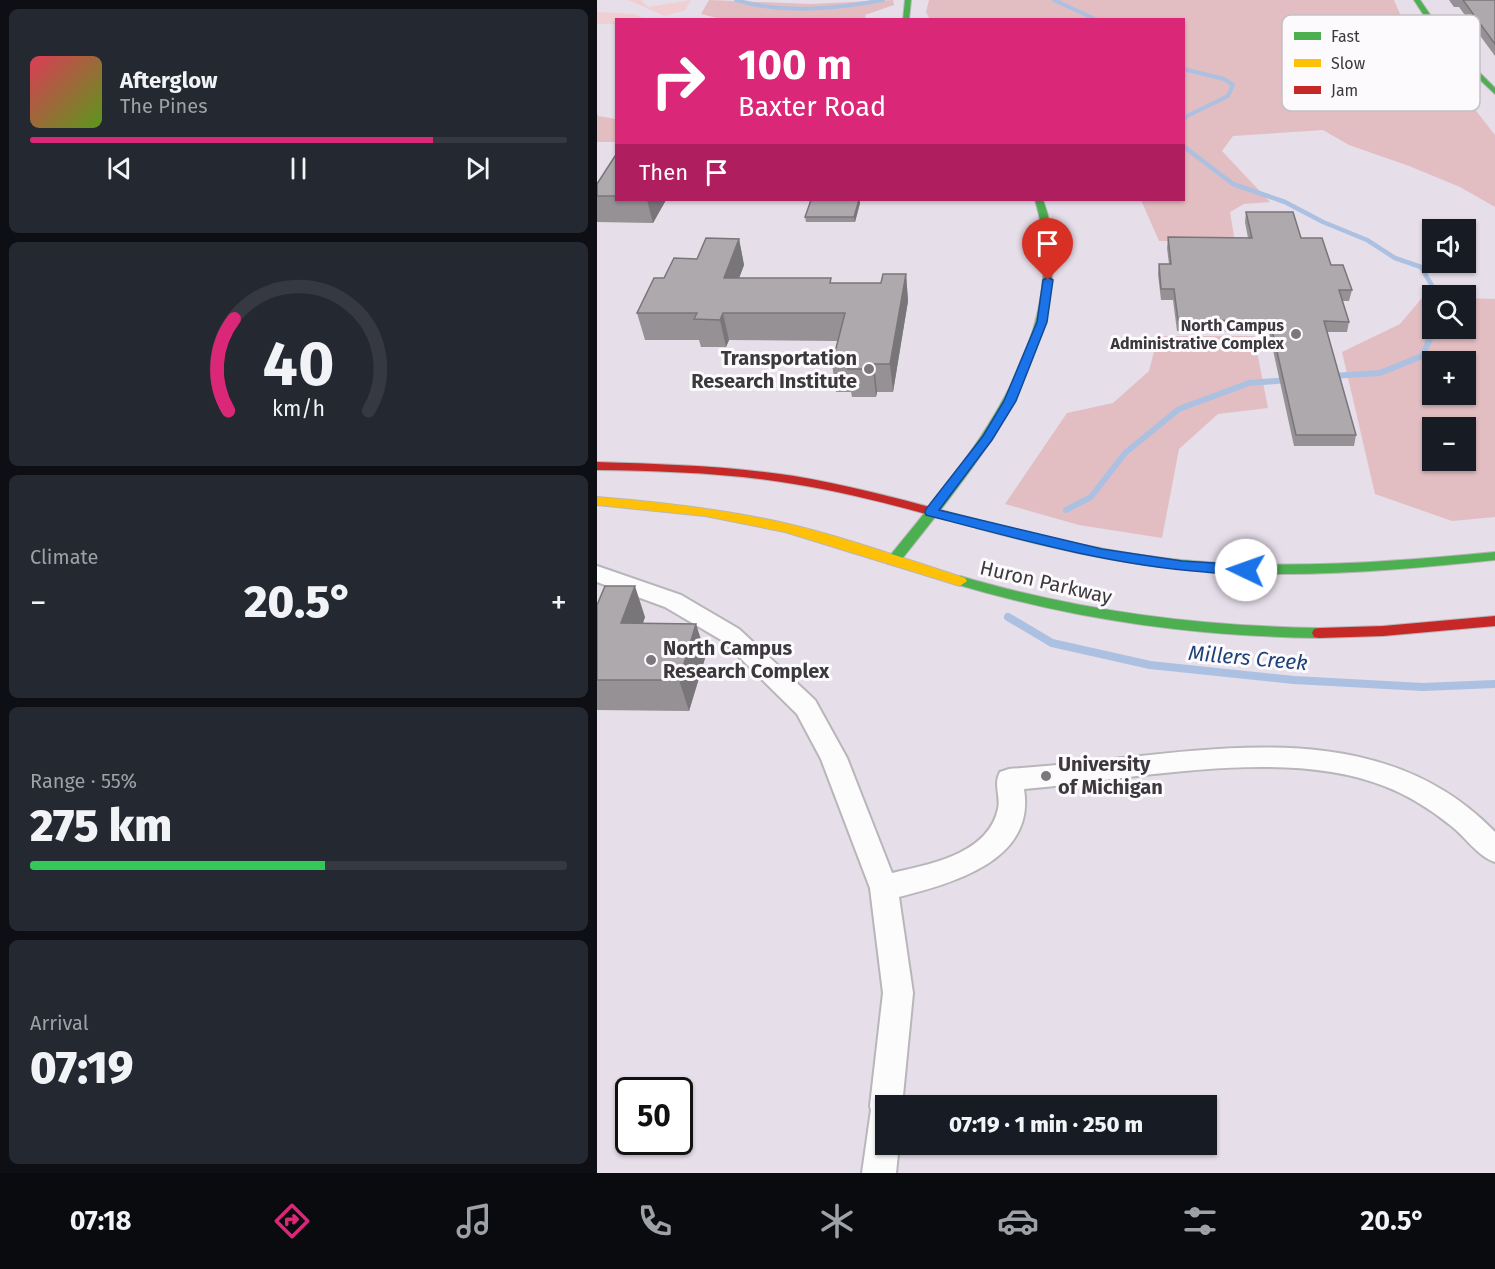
<!DOCTYPE html>
<html lang="en">
<head>
<meta charset="utf-8">
<style>
  :root { --surface:#171b24; --page:#242831; --text:#f1f3f6; --muted:#9ea1a6; --line:#363941; --accent:#db2777 }
  body { margin:0; font-family:"Fira Sans",sans-serif; background:var(--page); color:var(--text); height:100vh; display:flex; flex-direction:column; font-size:22px; white-space:nowrap }
  * { box-sizing:border-box; margin:0 }
  p { font-size:20px; color:var(--muted) }
  .icon { flex:none; width:33px; height:33px; fill:none; stroke:currentColor; stroke-width:2; stroke-linecap:round; stroke-linejoin:round }
  .map { position:relative; flex:1; overflow:hidden }
  .side { display:flex; flex-direction:column; gap:9px; padding:9px; background:#0d0f14; width:597px }
  .side>* { flex:none }
  .guide { position:absolute; left:18px; top:18px; width:570px; height:183px; border-radius:0px; box-shadow:0 2px 4px #0004; background:#db2777; color:#fff; overflow:hidden }
  .fabs { position:absolute; left:825px; top:219px; display:grid; gap:12px }
  .fabs a { display:grid; place-items:center; width:54px; height:54px; border-radius:0px; background:var(--surface); box-shadow:0 2px 4px #0004; font-size:30px }
  .speed { position:absolute; left:18px; top:1077px; display:flex; gap:12px; font-size:30px; font-weight:700; text-align:center }
  .speed>* { display:grid; place-content:center; width:78px; height:78px; border-radius:50%; background:var(--surface); box-shadow:0 2px 4px #0004; line-height:1 }
  .speed .limit { border:3px solid #111; border-radius:9px; background:#fff; color:#111 }
  .pin { position:absolute; display:grid; place-items:center; width:51px; height:51px; color:#fff; margin:-62px -26px; border-radius:50% 50% 50% 0; rotate:-45deg; box-shadow:0 0 6px #0007 }
  .pin .icon { rotate:45deg }
  .me { position:absolute; width:66px; margin:-33px; rotate:273deg; stroke-linejoin:round; filter:drop-shadow(0 0 4px #0008) }
  .turn { display:flex; align-items:center; gap:21px; height:126px; padding:0 24px; font-size:27px }
  .turn .icon { width:78px; height:78px; stroke-width:2.5 }
  .turn b { display:block; font-size:42px; line-height:51px }
  .then { display:flex; align-items:center; height:57px; padding:0 24px; background:#0003; gap:12px; font-size:22px }
  .big { font-size:45px; font-weight:800; line-height:1.1 }
  .side .widget { flex:1; display:flex; flex-direction:column; justify-content:center; gap:9px; min-width:0; padding:0 21px; border-radius:9px; background:var(--page) }
  .side .dial { align-items:center; gap:0 }
  .dial svg { height:156px; overflow:visible; fill:none; stroke:var(--line); stroke-width:7; stroke-linecap:round; text-anchor:middle }
  .dial text { fill:var(--text); stroke:none }
  .song { display:flex; align-items:center; gap:18px }
  .cover { width:72px; height:72px; border-radius:9px; background:linear-gradient(135deg,hsl(350 70% 55%),hsl(90 70% 35%)) }
  .played { height:6px; border-radius:3px; background:linear-gradient(90deg,var(--accent) 75%,var(--line) 75%) }
  .keys { display:flex; justify-content:space-around; direction:ltr }
  .heat { display:flex; justify-content:space-between; align-items:center; font-size:33px; direction:ltr }
  .charge { height:9px; border-radius:4px; background:linear-gradient(90deg,#34c759 55%,var(--line) 0) }
  .trip { position:absolute; left:278px; top:1095px; width:342px; height:60px; border-radius:0px; background:var(--surface); box-shadow:0 2px 4px #0004; font-weight:800; line-height:60px; text-align:center }
  .tab-bar { display:flex; height:96px; justify-content:space-around; align-items:center; background:#090b0e; color:var(--muted) }
  .tab-bar .icon { width:42px; height:42px }
  .tab-bar .selected { color:var(--accent) }
  .tab-bar b { font-size:27px; color:var(--text) }
  main { display:flex; flex:1; min-height:0 }
  .map>svg:first-child { display:block }
  .built { fill:#e6dee9; fill-rule:evenodd }
  .green { fill:#efcfd2 }
  .forest { fill:#e2bec2; fill-rule:evenodd }
  .lines { fill:none; stroke-linecap:round; stroke-linejoin:round }
  .stream-far3 { stroke:#acc0e1; stroke-width:4 }
  .stream-far2 { stroke:#acc0e1; stroke-width:4.5 }
  .stream-far1 { stroke:#acc0e1; stroke-width:6 }
  .stream { stroke:#acc0e1; stroke-width:8 }
  .street-casing { stroke:#b8b6b9; stroke-width:4 }
  .fast-casing { stroke:#b8b6b9; stroke-width:2 }
  .slow-casing { stroke:#b8b6b9; stroke-width:2 }
  .jam-casing { stroke:#b8b6b9; stroke-width:2 }
  .street { fill:#fdfcfd; fill-rule:evenodd }
  .fast { fill:#4caf50; fill-rule:evenodd }
  .slow { fill:#ffc107; fill-rule:evenodd }
  .jam { fill:#c62828; fill-rule:evenodd }
  .wall { fill:#959195 }
  .shaded-wall { fill:#797679 }
  .building { fill:#ada9ad; stroke:#797679; stroke-width:1.5 }
  .route { fill:#1a73e8; stroke:#114b97; stroke-width:1.5 }
  .poi-dot { fill:#7b787d; stroke:#fdfafe; stroke-width:2 }
  .labels { text-anchor:middle; stroke-width:6; stroke-linejoin:round; paint-order:stroke }
  .far-poi-label { font-size:16px; font-weight:bold; fill:#3c393d; stroke:#fdfafe; text-anchor:end }
  .poi-label { font-size:20px; font-weight:bold; fill:#3c393d; stroke:#fdfafe; text-anchor:start }
  .street-label { font-size:20px; fill:#3c393d; stroke:#fdfafe }
  .water-label { font-size:21px; font-style:italic; fill:#1d4279; stroke:#fdfafe }
  .key { fill:#fdfafe; stroke:#c3c0c4; stroke-width:1.5 }
  .key-label { font-size:16px; fill:#3c393d }
</style>
</head>
<body>
<main>
<section class="side">
<div class="widget">
<div class="song"><i class="cover"></i><div><b>Afterglow</b><p>The Pines</p></div></div>
<div class="played"></div>
<div class="keys"><svg class="icon" aria-label="previous" viewBox="0 0 24 24"><path d="M18 5L8 12l10 7zM5 5v14"/></svg><svg class="icon" aria-label="pause" viewBox="0 0 24 24"><path d="M8 5v14M16 5v14"/></svg><svg class="icon" aria-label="next" viewBox="0 0 24 24"><path d="M6 5l10 7-10 7zM19 5v14"/></svg></div>
</div>
<div class="widget dial"><svg viewBox="0 0 100 80">
<path d="M14 69A42 42 0 1 1 86 69"/>
<path d="M14 69A42 42 0 0 1 17 22" stroke="#db2777"/>
<text x="50" y="56" font-size="32" font-weight="700">40</text>
<text x="50" y="72" font-size="11">km/h</text>
</svg></div>
<div class="widget"><p>Climate</p>
<div class="heat"><a>−</a><b class="big">20.5°</b><a>+</a></div>
</div>
<div class="widget"><p>Range · 55%</p><b class="big">275 km</b><div class="charge"></div></div>
<div class="widget"><p>Arrival</p><b class="big">07:19</b></div>
</section>
<div class="map">
<svg width="898" height="1173" viewBox="0 0 898 1173">
  <rect width="100%" height="100%" fill="#f1eef3"/>
  <path class="built" d="M 0,0 L 898,0 L 898,1173 L 0,1173 ZM 20,20 L 586,20 L 586,200 L 20,200 ZM 836,230 L 868,230 L 868,262 L 836,262 ZM 836,296 L 868,296 L 868,328 L 836,328 ZM 836,362 L 868,362 L 868,394 L 836,394 ZM 836,428 L 868,428 L 868,460 L 836,460 ZM 32,1090 L 82,1090 L 82,1142 L 32,1142 ZM 288,1106 L 609,1106 L 609,1144 L 288,1144 Z"/>
  <path class="green" d="M 31,0 L 44,0 L 51,7 L 94,0 L 88,10 L 68,16 Z
    M 0,12 L 38,14 L 48,19 L 20,20 L 19,24 L 0,24 Z"/>
  <path class="forest" d="M 112,0 L 213,4 L 296,0 L 297,5 L 268,15 L 269,19 L 128,20 L 104,14 Z
    M 332,0 L 797,0 L 803,14 L 898,135 L 898,207 L 863,187 L 812,166 L 752,145 L 726,130 L 636,136 L 625,151 L 673,202 L 647,204 L 633,212 L 638,242 L 562,241 L 544,200 L 586,200 L 586,20 L 333,20 L 329,12 Z
    M 0,113 L 1,116 L 19,119 L 19,142 L 0,142 Z
    M 825,298 L 835,298 L 836,328 L 868,328 L 869,298 L 898,299 L 898,517 L 855,521 L 778,494 L 745,352 L 803,324 ZM 836,362 L 868,362 L 868,394 L 836,394 ZM 836,428 L 868,428 L 868,460 L 836,460 Z
    M 561,336 L 657,336 L 671,408 L 621,414 L 582,449 L 565,538 L 482,525 L 408,504 L 470,413 L 516,403 L 552,371 Z"/>
  <g class="lines">
    <path class="stream-far3" d="M 139,0 C 186,14 238,9 286,0
      M 457,0 L 500,20
      M 586,69 L 627,79 L 636,85 L 631,96 L 590,116 L 586,121"/>
    <path class="stream-far2" d="M 586,146 L 636,184 L 688,202 L 726,222 L 770,240 L 798,258 L 824,267 L 841,296"/>
    <path class="stream-far1" d="M 735,376 L 783,373 L 825,356 L 838,328
      M 469,510 L 494,497 L 528,453 L 582,409 L 652,383 L 691,380"/>
    <path class="stream" d="M 411,617 L 455,643 L 553,665 L 697,680 L 826,687 L 898,684"/>
    <g class="street-casing">
      <path id="street" d="M 0,566 L 84,595 L 142,629 L 218,700 L 250,758 L 295,873 C 334,864 391,854 401,809 C 404,796 396,785 403,772 L 412,769 C 453,766 494,762 534,757 C 662,743 800,730 898,832 L 898,862 C 880,856 868,836 853,825 C 833,809 811,795 787,786 C 687,746 533,780 427,789 C 439,861 355,883 302,897 L 316,993 L 305,1106 L 288,1106 L 288,1144 L 302,1144 L 299,1173 L 265,1173 L 274,1110 L 273,1106 L 286,993 L 273,888 L 224,759 L 200,714 L 126,641 L 68,607 L 0,582 Z"/>
    </g>
    <g class="fast-casing">
      <path id="fast" d="M 308,0 L 314,0 L 312,20 L 306,20 Z
        M 817,0 L 823,0 L 852,42 L 898,88 L 898,94 L 846,45 Z
        M 438,200 L 446,200 C 458,231 458,266 452,298 C 434,403 365,483 301,564 L 291,564 L 289,561 L 291,558 C 370,461 479,335 438,200 Z
        M 384,521 C 450,537 517,554 585,560 C 689,570 794,562 898,552 L 898,560 C 794,571 689,580 585,569 C 515,563 446,546 379,528 L 378,525 L 379,522 Z
        M 363,576 C 483,611 598,626 722,628 L 727,629 L 729,633 L 727,637 L 722,638 C 594,636 481,620 358,584 L 356,581 Z"/>
    </g>
    <g class="slow-casing">
      <path id="slow" d="M 0,497 C 63,502 125,509 187,523 C 248,537 308,559 368,578 L 370,581 L 363,586 L 188,532 L 108,516 L 0,505 Z"/>
    </g>
    <g class="jam-casing">
      <path id="jam" d="M 0,462 C 66,464 132,466 197,476 C 262,487 325,505 389,522 L 390,525 L 384,529 C 322,512 260,494 197,484 C 132,473 66,471 0,470 Z
        M 898,616 L 898,626 L 786,636 L 722,638 L 717,637 L 715,633 L 717,629 L 722,628 L 786,626 Z"/>
    </g>
    <use href="#street" class="street"/>
    <use href="#fast" class="fast"/>
    <use href="#slow" class="slow"/>
    <use href="#jam" class="jam"/>
  </g>
  <path class="wall" d="M 852,0 L 898,0 L 898,56 L 862,7 L 857,7 Z
    M 20,156 L 20,200 L 69,200 L 56,223 L 0,222 L 0,184 Z
    M 214,200 L 263,200 L 263,203 L 258,222 L 209,222 L 208,217 Z
    M 649,212 L 704,238 L 734,265 L 755,290 L 752,301 L 745,301 L 752,322 L 750,332 L 730,332 L 759,435 L 757,446 L 697,446 L 672,332 L 580,331 L 576,300 L 564,300 L 561,274 L 562,264 L 572,264 L 570,248 L 571,237 L 651,238 L 648,222 Z
    M 142,239 L 147,265 L 142,278 L 235,283 L 284,283 L 309,274 L 311,301 L 296,392 L 280,392 L 279,397 L 255,397 L 254,392 L 239,392 L 235,364 L 241,341 L 132,340 L 129,347 L 104,347 L 102,340 L 48,340 L 40,313 L 67,278 L 100,259 Z
    M 0,605 L 48,617 L 46,623 L 109,655 L 92,711 L 0,710 Z"/>
  <path class="shaded-wall" d="M 50,200 L 69,200 L 56,223 Z
    M 262,200 L 263,203 L 258,222 L 257,217 Z
    M 142,239 L 147,265 L 132,305 L 127,278 Z
    M 309,274 L 311,301 L 296,392 L 293,364 Z
    M 126,313 L 132,340 L 129,347 L 123,320 Z
    M 277,364 L 280,392 L 279,397 L 276,369 Z
    M 38,586 L 48,617 L 35,654 L 24,623 Z
    M 99,624 L 109,655 L 92,711 L 82,680 Z"/>
  <path class="building" d="M 866,0 L 898,0 L 898,44 Z
    M 18,156 L 20,156 L 20,196 L 0,196 L 0,184 Z
    M 214,200 L 262,200 L 257,217 L 208,217 Z
    M 649,212 L 696,212 L 704,238 L 725,238 L 734,265 L 746,265 L 755,290 L 742,290 L 752,322 L 727,321 L 759,435 L 699,435 L 673,321 L 581,320 L 577,289 L 564,289 L 562,264 L 574,264 L 571,237 L 655,238 Z
    M 109,238 L 142,239 L 127,278 L 234,278 L 233,283 L 284,283 L 286,274 L 309,274 L 293,364 L 277,364 L 276,369 L 251,369 L 252,364 L 235,364 L 248,313 L 126,313 L 123,320 L 97,319 L 100,313 L 40,313 L 57,278 L 67,278 L 77,258 L 100,259 Z
    M 8,586 L 38,586 L 24,623 L 99,624 L 82,680 L 0,680 L 0,605 Z"/>
  <path class="route" d="M 451,277 L 456,280 L 450,322 L 419,401 L 395,440 L 342,510 L 505,549 L 585,561 L 649,565 L 656,570 L 654,573 C 640,577 622,573 608,572 C 513,565 421,539 329,515 L 328,512 L 329,509 L 386,436 L 407,401 L 440,322 L 446,280 Z"/>
  <g class="poi-dot">
    <circle cx="699" cy="334" r="6"/>
    <circle cx="272" cy="369" r="6"/>
    <circle cx="54" cy="660" r="6"/>
    <circle cx="449" cy="776" r="6"/>
  </g>
  <g class="labels">
    <g class="far-poi-label">
      <text x="687" y="331">North Campus<tspan x="687" dy="18">Administrative Complex</tspan></text>
    </g>
    <g class="poi-label">
      <text x="260" y="365" text-anchor="end">Transportation<tspan x="260" dy="23">Research Institute</tspan></text>
      <text x="66" y="655">North Campus<tspan x="66" dy="23">Research Complex</tspan></text>
      <text x="461" y="771">University<tspan x="461" dy="23">of Michigan</tspan></text>
    </g>
    <g class="street-label">
      <text transform="translate(449 582) rotate(13)" y="7">Huron Parkway</text>
    </g>
    <g class="water-label">
      <text transform="translate(651 658) rotate(5)" y="7">Millers Creek</text>
    </g>
  </g>
  <rect x="685" y="15" width="198" height="96" rx="9" class="key"/>
  <rect x="697" y="32" width="27" height="8" fill="#4caf50"/>
  <rect x="697" y="59" width="27" height="8" fill="#ffc107"/>
  <rect x="697" y="86" width="27" height="8" fill="#c62828"/>
  <g class="key-label">
    <text x="734" y="42">Fast</text>
    <text x="734" y="69">Slow</text>
    <text x="734" y="96">Jam</text>
  </g>
</svg>
<div class="fabs">
<a><svg class="icon" aria-label="sound" viewBox="0 0 24 24"><path d="M4 9h4l5-4v14l-5-4H4zM17 9q2 3 0 6"/></svg></a>
<a><svg class="icon" aria-label="search" viewBox="0 0 24 24"><circle cx="10" cy="10" r="6"/><path d="M15 15l6 6"/></svg></a>
<a>+</a>
<a>−</a>
</div>
<div class="speed"><div class="limit">50</div></div>
<div class="pin" style="left:451px;top:280px;background:#d93025"><svg class="icon" aria-label="arrive" viewBox="0 0 24 24"><path d="M6 21V4h12l-3 4 3 4H6"/></svg></div>
<svg class="me" style="left:649px;top:570px" viewBox="-20 -20 40 40"><circle r="19" fill="#fff"/><path d="M0-13L10 11 0 6-10 11z" fill="#1a73e8"/></svg>
<div class="trip">07:19 · 1 min · 250 m</div>
<div class="guide">
<div class="turn"><svg class="icon" aria-label="right" viewBox="0 0 24 24"><path d="M7 20v-9h11M14 6l5 5-5 5"/></svg><div><b>100 m</b>Baxter Road</div></div>
<div class="then">Then<svg class="icon" aria-label="arrive" viewBox="0 0 24 24"><path d="M6 21V4h12l-3 4 3 4H6"/></svg></div>
</div>
</div>
</main>
<nav class="tab-bar">
<b>07:18</b>
<svg class="icon selected" aria-label="directions" viewBox="0 0 24 24"><path d="M12 3l9 9-9 9-9-9zM9 14v-3h6M13 9l2 2-2 2"/></svg>
<svg class="icon" aria-label="music" viewBox="0 0 24 24"><path d="M9 18V5l10-2v13"/><circle cx="6" cy="18" r="3"/><circle cx="16" cy="16" r="3"/></svg>
<svg class="icon" aria-label="phone" viewBox="0 0 24 24"><path d="M5 4h4l2 5-3 2q2 4 5 5l2-3 5 2v4C11 20 4 13 5 4z"/></svg>
<svg class="icon" aria-label="climate" viewBox="0 0 24 24"><path d="M12 3v18M4 7l16 10M4 17L20 7"/></svg>
<svg class="icon" aria-label="car" viewBox="0 0 24 24"><path d="M5 17H2v-5l4-1 3-4h7l3 4 3 1v5h-3M9 17h6M6 11h13"/><circle cx="7" cy="17" r="2"/><circle cx="17" cy="17" r="2"/></svg>
<svg class="icon" aria-label="filters" viewBox="0 0 24 24"><path d="M4 7h16M4 17h16"/><circle cx="9" cy="7" r="2"/><circle cx="15" cy="17" r="2"/></svg>
<b>20.5°</b>
</nav>
</body>
</html>
